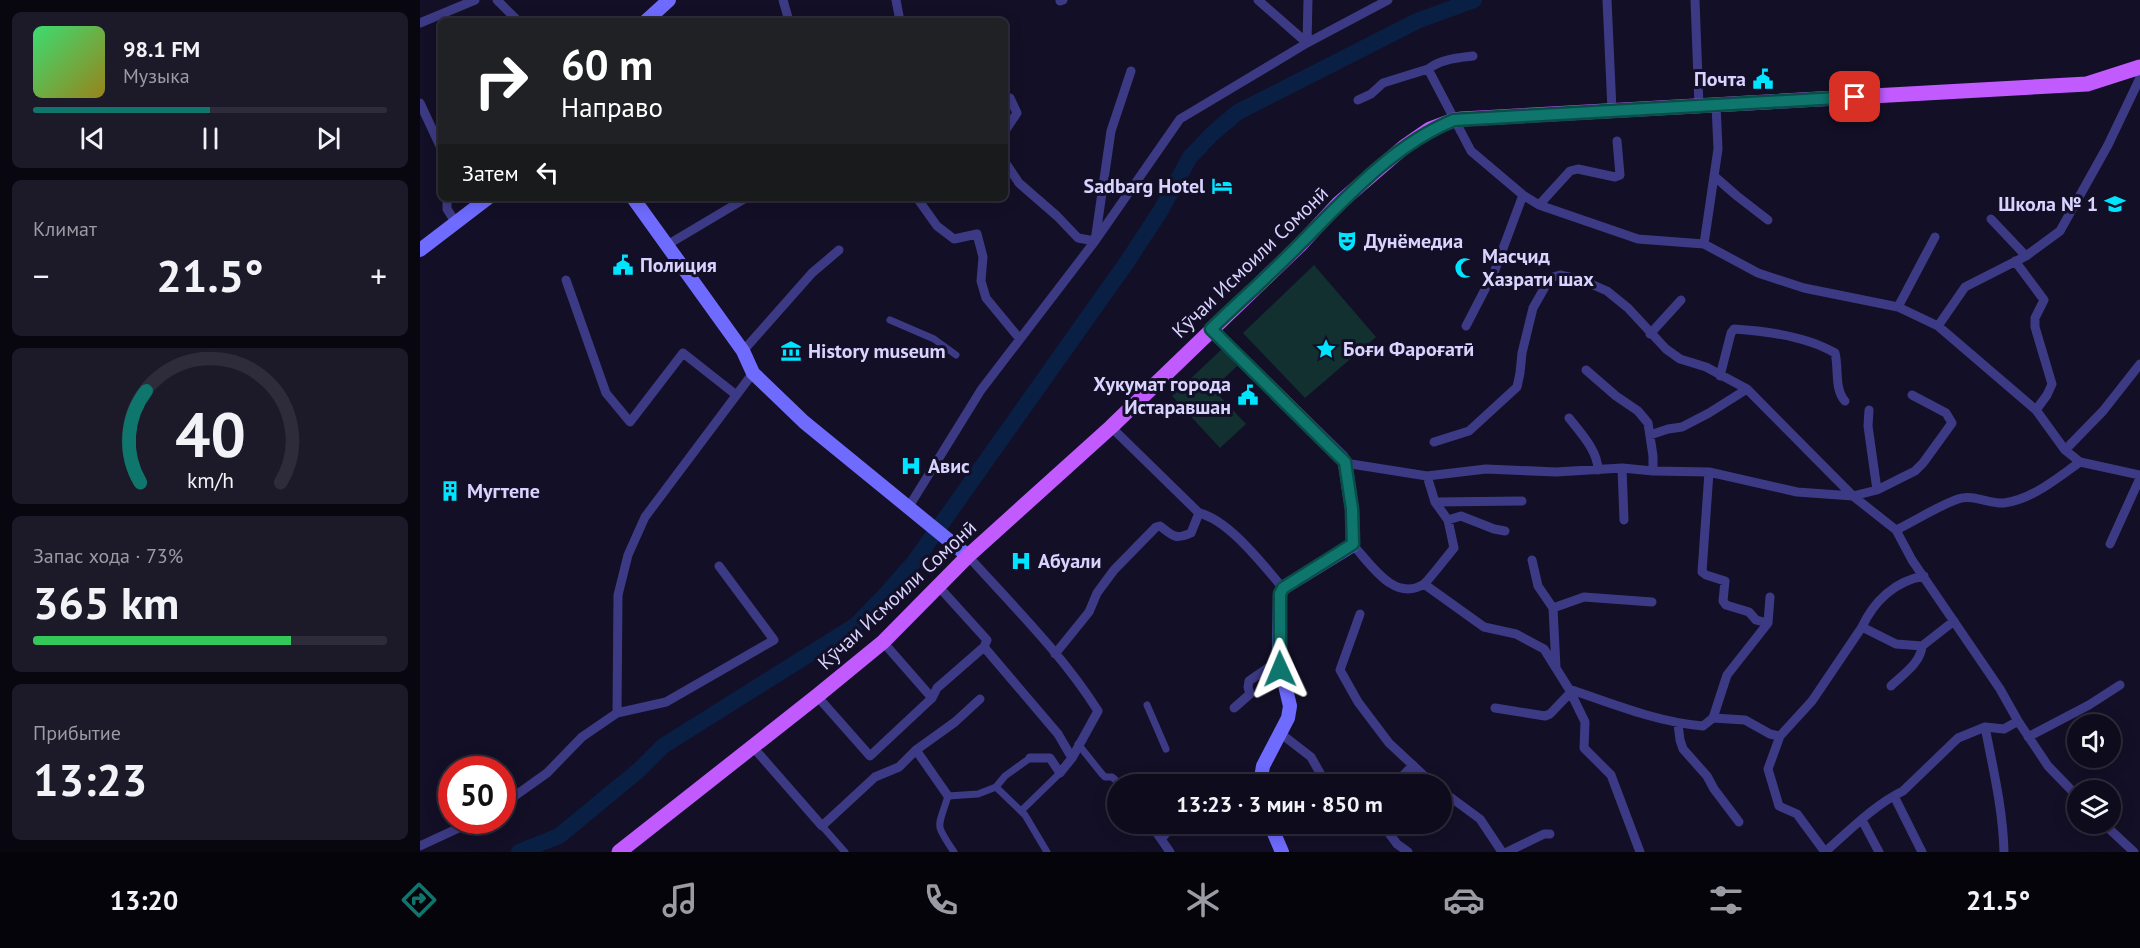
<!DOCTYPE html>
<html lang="ru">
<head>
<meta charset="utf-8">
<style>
  :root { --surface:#0e0b1c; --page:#1c1929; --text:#f1f3f6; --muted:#9b9ba3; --line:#2e2b3b; --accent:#0f766e }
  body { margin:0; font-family:"PT Sans",sans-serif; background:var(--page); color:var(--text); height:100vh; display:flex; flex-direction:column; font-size:22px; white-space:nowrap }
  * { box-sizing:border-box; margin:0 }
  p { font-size:20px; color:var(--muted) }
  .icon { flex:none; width:33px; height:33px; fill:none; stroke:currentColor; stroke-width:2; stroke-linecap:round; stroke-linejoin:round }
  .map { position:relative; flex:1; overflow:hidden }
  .details { display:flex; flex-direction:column; gap:12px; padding:12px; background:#08060f; width:420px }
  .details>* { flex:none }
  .top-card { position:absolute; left:18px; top:18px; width:570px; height:183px; border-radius:9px; box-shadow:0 3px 15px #0003,0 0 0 2px var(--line); background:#202124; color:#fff; overflow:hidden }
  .tools { position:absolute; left:1647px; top:714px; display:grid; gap:12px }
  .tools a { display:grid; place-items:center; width:54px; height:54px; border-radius:50%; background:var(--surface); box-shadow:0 3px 15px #0003,0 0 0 2px var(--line); font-size:30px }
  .speed { position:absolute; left:18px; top:756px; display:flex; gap:12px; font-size:30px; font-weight:700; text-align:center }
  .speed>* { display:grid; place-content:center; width:78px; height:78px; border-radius:50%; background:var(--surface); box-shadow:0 3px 15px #0003,0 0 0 2px var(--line); line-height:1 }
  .speed .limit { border:9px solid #d22; background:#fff; color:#111 }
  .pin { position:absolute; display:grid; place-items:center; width:51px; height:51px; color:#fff; margin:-26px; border-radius:12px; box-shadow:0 3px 9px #0006 }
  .me { position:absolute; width:66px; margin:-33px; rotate:359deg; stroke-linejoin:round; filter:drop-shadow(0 0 4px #0008) }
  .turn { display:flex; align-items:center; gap:21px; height:126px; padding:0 24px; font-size:27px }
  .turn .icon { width:78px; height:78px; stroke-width:2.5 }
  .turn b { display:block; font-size:42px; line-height:51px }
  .then { display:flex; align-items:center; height:57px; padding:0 24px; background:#0003; gap:12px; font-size:22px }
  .big { font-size:45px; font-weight:600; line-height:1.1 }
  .details .card { flex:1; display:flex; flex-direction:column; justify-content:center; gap:9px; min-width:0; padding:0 21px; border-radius:9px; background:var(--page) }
  .details .dial { align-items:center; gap:0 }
  .dial svg { height:156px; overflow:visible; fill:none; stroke:var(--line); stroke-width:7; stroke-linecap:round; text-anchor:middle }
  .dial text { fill:var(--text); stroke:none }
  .song { display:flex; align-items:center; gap:18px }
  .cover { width:72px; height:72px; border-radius:9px; background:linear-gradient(135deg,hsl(140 70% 55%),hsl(50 70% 35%)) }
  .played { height:6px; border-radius:3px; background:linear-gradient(90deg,var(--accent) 50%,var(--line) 50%) }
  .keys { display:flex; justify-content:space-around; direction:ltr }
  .heat { display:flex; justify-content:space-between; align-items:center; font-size:33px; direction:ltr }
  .charge { height:9px; border-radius:4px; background:linear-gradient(90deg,#34c759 73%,var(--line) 0) }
  .trip { position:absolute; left:687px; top:774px; width:345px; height:60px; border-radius:30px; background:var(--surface); box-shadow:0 3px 15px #0003,0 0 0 2px var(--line); font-weight:600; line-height:60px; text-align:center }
  .menu { display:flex; height:96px; justify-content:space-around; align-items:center; background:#06040b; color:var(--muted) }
  .menu .icon { width:42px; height:42px }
  .menu .on { color:var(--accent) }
  .menu b { font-size:27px; color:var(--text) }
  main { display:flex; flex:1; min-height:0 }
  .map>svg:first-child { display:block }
  .green { fill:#12302f }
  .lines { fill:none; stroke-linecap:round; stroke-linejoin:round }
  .river { stroke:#0a1f44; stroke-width:16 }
  .pedestrian { stroke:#3d3a85; stroke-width:7 }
  .minor { stroke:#3d3a85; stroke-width:9 }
  .secondary { stroke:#6f6bff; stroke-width:14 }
  .primary { stroke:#c25bff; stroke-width:15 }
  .route-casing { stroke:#0a4d48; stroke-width:15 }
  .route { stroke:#0f766e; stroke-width:10 }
  .labels { text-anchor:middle; stroke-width:6; stroke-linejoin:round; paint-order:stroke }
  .poi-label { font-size:20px; font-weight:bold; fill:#d9d4ff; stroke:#130f26; text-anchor:start }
  .street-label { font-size:20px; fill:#d9d4ff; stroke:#130f26 }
</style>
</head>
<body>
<main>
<section class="details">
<div class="card">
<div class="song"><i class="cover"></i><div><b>98.1 FM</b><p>Музыка</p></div></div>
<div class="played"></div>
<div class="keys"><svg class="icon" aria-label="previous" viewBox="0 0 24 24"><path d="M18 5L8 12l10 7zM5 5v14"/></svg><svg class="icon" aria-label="pause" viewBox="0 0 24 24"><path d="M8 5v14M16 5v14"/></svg><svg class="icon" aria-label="next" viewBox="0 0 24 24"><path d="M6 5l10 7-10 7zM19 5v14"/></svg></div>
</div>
<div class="card"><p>Климат</p>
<div class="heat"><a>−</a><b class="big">21.5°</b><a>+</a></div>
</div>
<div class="card dial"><svg viewBox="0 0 100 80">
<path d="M14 69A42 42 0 1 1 86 69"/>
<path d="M14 69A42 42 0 0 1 17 22" stroke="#0f766e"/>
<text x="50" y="56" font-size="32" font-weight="700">40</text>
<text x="50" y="72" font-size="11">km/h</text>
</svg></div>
<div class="card"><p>Запас хода · 73%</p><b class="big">365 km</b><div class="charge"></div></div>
<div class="card"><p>Прибытие</p><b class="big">13:23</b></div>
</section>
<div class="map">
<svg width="1720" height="852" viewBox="0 0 1720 852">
  <rect width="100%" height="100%" fill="#130f26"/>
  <path class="green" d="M 894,265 L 956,337 L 885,398 L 823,333 Z
    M 802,349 L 817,366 L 793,389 L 826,424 L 800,448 L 752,396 Z"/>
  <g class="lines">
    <path class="river" d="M 99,852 L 139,836 L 219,770 L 243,746 L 436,625 L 466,594 L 495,561 L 707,262 L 741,210 L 770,157 L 793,133 L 818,112 L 997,21 L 1054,0"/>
    <path class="pedestrian" d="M 470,320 L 514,339 L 536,355
      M 727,705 L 746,749
      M 658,744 L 682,774 L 685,777 L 692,777 L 700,784
      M 576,787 L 605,815 L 627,852
      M 601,811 L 640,773
      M 402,826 L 425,852
      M 534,852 C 514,822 518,829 528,796 L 558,794 L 576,787 L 585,776 L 610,758"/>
    <path class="minor" d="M 77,0 L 98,21
      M 363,0 L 369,21
      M 476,0 L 480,21
      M 838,0 L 887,43
      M 1187,0 L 1192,110
      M 1275,0 L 1279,106
      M 640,1 L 643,0
      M 0,23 L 55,0
      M 887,43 L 888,0
      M 1053,56 C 1037,58 1021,59 1008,69 L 1051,151 L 1103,195 L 1119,205 L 1218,239 L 1284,244 L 1338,273 L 1384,288 L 1478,307 L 1518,326 L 1616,410 L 1645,450 L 1660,462 L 1720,475
      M 938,100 L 951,94 L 963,83 L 1008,69
      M 0,103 L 21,148
      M 585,131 L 597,113 L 590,98
      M 585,162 L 599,183 L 637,216 L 658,238 L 675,241 L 691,131 L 711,71
      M 1294,176 L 1317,196 L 1348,220
      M 27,198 L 27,209 L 36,223
      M 497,198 L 517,226 L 534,239 L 557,234 L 563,257 L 561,281 L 566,298 L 599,338
      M 1119,205 L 1150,171 L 1158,169 L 1195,177 L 1200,175 L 1197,141
      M 1571,219 L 1606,256
      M 1284,244 L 1298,149 L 1296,105
      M 247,245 L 326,198
      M 1595,261 L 1624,300 L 1615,318 L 1615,327 L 1632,384 L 1627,395 L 1616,410
      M 146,280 L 186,393 L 210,422 L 263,353 L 315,394
      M 1478,307 L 1515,237
      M 1046,326 L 1075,270 L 1103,195
      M 1518,326 L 1545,287 L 1606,256 L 1640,231 L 1688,145 L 1720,78 L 1718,68
      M 1230,334 L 1261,300
      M 323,351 L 392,273 L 419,250
      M 1166,370 L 1196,396 L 1218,411 L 1228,423 L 1233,456 L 1233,471
      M 1300,376 L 1311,333 L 1314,329 C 1347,331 1386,336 1415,353 C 1419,368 1414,389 1425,401
      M 1149,418 C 1160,432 1178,451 1178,470
      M 691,427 L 779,513
      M 1230,435 L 1248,429 L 1262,427 L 1289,413 L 1327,389
      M 1014,442 L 1049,431 L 1097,387 L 1100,373 L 1102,353 L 1113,308 L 1130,278 L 1140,275 L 1162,280 L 1187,291 L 1208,308 L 1246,349 L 1260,359 L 1286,367 L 1327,389 L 1433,496 L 1476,530 L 1492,560 L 1580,689 L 1598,721 L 1628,766 L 1658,797
      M 1645,450 L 1683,411 L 1720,364
      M 925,463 L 1007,476 L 1066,469 L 1136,472 L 1202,468 L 1233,471 L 1289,472 L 1377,492 L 1433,496 L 1457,490 L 1448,426 L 1449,410
      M 1202,468 L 1204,520
      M 1289,472 L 1282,572 L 1286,575 L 1305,581 L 1303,601 L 1306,605 L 1329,612 L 1336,620 L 1348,623
      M 1457,490 L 1495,471 L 1503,463 L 1532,423 L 1526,413 L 1492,395
      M 1015,502 L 1102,501
      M 488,508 L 561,390 L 675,241 L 760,119 L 887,43 L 968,0
      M 1028,520 L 1041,516 L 1074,529 L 1085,531
      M 1476,530 C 1495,521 1518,506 1538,499 C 1553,494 1569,504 1584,503 C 1613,499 1637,478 1660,462
      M 1690,544 L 1720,478
      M 933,545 C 950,563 974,603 1004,584 C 1009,580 1028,555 1034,548 L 1028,520 L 1015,502 L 1007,476
      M 548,556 C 593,606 642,654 678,711 L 652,758 L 640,773 L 630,758 L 610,758
      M 1112,560 L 1118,586 L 1133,608
      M 1004,584 L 1064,627 L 1096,634 L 1124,649 L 1149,689 L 1165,722 L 1164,748 L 1191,775 L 1220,852
      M 940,614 L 920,670 L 938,702 L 969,743 L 1013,784
      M 1442,627 C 1454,601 1475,581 1504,576
      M 463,642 L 512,698 L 517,688 L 564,647 L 567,640 L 519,587
      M 564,647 L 638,734 L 652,758
      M 635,654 L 669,612 L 677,593 L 694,570 L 736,527 L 740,526 C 753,536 755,540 771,533 L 779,513 C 809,520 843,565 863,588
      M 1136,668 L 1133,608 L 1164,597 L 1232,602
      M 1471,686 C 1482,675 1501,663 1502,646
      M 1149,689 C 1193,704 1237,722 1283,726 L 1293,718 L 1307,675 L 1348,623 L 1350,597
      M 397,696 L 450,756 L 512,698
      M 814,708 L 830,694 L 828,687 L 829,681 L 859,660
      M 1075,708 L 1125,716 L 1130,714 L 1150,693
      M 197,713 L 198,595 L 208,555 L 225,517 L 333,373
      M 1293,718 L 1325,720 L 1350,734 L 1360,736
      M 1258,724 L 1260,740 L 1263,749 L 1287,776 L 1294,789 L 1319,822
      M 1565,727 C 1573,768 1583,810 1584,852
      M 860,733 L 891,757 L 905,782 L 910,784
      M 1608,737 L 1669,705 L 1700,685
      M 332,746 L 402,826 L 455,777 L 479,767 L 496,750 L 535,722 L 560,699
      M 496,750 L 528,796
      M 975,784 L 993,765
      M 1022,791 L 1060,819 L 1082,852
      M 1474,796 L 1502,852
      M 82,805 L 127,773 L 162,737 L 197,713 L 246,702 L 354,640 L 299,566
      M 1442,820 L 1459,852
      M 962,824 L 977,844 L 988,852
      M 1684,824 L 1714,852
      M 734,829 L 750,852
      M 741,839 L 754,824
      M 0,846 L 56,820
      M 1087,852 L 1124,834 L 1130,834
      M 1405,852 L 1377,814 L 1359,806 L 1348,769 L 1360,736 L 1392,701 L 1442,627 L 1476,644 L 1502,646 L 1534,621
      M 1405,852 C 1429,831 1454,805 1483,791 L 1538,738 L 1565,727 L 1584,729 L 1598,721"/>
    <path class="secondary" d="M 226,21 L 249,0
      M 213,198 L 323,351 L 333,373 L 384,422 L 548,556
      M 0,250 L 68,198
      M 791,329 L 922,458 L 925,463 L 932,509 L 933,545 L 863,588 L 860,594 L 859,660 L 870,706 L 868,718 L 843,766 L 840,784
      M 850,824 L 862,852"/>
    <path class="primary" d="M 199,852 L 397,696 L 463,642 L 548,556 L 691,427 L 881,244 L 918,204 L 984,147 L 1010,129 L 1034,120 L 1042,119 L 1667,84 L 1720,67"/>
  </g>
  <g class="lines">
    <g class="route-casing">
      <path id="route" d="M 860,669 L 860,594 L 863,588 L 933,544 L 932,509 L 925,462 L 791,329 C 821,300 852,273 881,243 C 927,197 973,145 1034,120 L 1435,97"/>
    </g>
    <use href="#route" class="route"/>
  </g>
  <defs>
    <g id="civic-bare" transform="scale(1.62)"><path d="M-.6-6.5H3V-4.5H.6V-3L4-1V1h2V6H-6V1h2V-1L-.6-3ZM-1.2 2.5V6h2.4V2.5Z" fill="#00e5ff" stroke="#130f26" stroke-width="2.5" paint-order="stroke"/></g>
    <g id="hotel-bare" transform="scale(1.62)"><path d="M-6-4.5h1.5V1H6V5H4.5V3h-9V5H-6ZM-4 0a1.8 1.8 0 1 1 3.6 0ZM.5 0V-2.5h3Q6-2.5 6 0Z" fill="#00e5ff" stroke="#130f26" stroke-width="2.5" paint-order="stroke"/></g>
    <g id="school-bare" transform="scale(1.62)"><path d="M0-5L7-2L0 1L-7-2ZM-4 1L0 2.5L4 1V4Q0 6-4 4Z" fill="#00e5ff" stroke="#130f26" stroke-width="2.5" paint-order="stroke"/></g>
    <g id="theatre-bare" transform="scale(1.62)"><path d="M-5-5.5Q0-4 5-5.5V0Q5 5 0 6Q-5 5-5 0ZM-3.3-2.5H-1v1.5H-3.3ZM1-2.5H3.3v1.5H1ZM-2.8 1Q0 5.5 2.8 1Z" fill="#00e5ff" stroke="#130f26" stroke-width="2.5" paint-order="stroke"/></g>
    <g id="mosque-bare" transform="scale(1.62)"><path d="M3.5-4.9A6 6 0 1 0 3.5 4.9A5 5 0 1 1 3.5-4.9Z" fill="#00e5ff" stroke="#130f26" stroke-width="2.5" paint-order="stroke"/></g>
    <g id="sight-bare" transform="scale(1.62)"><path d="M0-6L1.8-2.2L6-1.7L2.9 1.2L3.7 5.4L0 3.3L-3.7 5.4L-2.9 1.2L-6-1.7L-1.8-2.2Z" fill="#00e5ff" stroke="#130f26" stroke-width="2.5" paint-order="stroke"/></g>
    <g id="museum-bare" transform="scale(1.62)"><path d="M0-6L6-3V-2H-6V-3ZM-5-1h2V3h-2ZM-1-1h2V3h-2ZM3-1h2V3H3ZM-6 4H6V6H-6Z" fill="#00e5ff" stroke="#130f26" stroke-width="2.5" paint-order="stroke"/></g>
    <g id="hospital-bare" transform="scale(1.62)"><path d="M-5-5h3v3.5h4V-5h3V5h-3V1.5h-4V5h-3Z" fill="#00e5ff" stroke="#130f26" stroke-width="2.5" paint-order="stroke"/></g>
    <g id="building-bare" transform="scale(1.62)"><path d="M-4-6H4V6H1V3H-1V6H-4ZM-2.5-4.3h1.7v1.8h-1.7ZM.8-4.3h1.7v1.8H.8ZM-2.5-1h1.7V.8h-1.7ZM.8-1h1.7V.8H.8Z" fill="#00e5ff" stroke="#130f26" stroke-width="2.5" paint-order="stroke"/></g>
  </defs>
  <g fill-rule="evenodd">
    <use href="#civic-bare" x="1343" y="79"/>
    <use href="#hotel-bare" x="802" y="186"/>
    <use href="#school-bare" x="1695" y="204"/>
    <use href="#theatre-bare" x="927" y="241"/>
    <use href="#civic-bare" x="203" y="265"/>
    <use href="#mosque-bare" x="1045" y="268"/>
    <use href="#sight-bare" x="906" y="349"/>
    <use href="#museum-bare" x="371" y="351"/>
    <use href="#civic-bare" x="828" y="395"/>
    <use href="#hospital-bare" x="491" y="466"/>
    <use href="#building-bare" x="30" y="491"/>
    <use href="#hospital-bare" x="601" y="561"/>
  </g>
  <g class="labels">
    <g class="poi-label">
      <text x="1326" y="86" text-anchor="end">Почта</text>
      <text x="785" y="193" text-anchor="end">Sadbarg Hotel</text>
      <text x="1678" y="211" text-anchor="end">Школа № 1</text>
      <text x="944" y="248">Дунёмедиа</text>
      <text x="1062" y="263">Масҷид<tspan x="1062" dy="23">Хазрати шах</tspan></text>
      <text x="220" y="272">Полиция</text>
      <text x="923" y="356">Боғи Фароғатӣ</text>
      <text x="388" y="358">History museum</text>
      <text x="811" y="391" text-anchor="end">Хукумат города<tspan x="811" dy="23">Истаравшан</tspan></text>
      <text x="508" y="473">Авис</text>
      <text x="47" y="498">Мугтепе</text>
      <text x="618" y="568">Абуали</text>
    </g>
    <g class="street-label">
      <text transform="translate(830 262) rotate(-44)" y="7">Кӯчаи Исмоили Сомонӣ</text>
      <text transform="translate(477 595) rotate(-43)" y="7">Кӯчаи Исмоили Сомонӣ</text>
    </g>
  </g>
</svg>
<div class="tools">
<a><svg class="icon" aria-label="sound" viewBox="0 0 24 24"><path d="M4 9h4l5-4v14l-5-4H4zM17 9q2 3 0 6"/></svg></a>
<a><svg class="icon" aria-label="layers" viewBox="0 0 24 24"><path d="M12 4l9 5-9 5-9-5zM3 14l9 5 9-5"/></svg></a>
</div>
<div class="speed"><div class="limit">50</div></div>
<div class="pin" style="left:1435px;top:97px;background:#d93025"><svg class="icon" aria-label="arrive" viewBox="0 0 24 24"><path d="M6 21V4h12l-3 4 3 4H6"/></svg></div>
<svg class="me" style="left:860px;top:669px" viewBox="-20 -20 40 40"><path d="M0-17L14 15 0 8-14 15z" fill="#0f766e" stroke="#fff" stroke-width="4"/></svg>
<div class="trip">13:23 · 3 мин · 850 m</div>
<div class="top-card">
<div class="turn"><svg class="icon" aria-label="right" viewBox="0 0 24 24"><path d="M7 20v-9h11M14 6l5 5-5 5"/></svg><div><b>60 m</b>Направо</div></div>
<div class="then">Затем<svg class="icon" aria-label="left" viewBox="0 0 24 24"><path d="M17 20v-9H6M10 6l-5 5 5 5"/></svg></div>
</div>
</div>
</main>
<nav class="menu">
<b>13:20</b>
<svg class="icon on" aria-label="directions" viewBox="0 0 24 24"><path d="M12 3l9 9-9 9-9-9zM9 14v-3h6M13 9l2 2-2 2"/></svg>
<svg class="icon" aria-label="music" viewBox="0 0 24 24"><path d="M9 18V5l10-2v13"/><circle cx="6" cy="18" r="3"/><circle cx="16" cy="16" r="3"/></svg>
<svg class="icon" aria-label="phone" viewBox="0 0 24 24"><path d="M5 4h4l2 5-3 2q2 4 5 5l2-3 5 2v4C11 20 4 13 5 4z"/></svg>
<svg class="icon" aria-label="climate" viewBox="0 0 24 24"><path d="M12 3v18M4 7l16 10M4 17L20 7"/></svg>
<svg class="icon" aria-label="car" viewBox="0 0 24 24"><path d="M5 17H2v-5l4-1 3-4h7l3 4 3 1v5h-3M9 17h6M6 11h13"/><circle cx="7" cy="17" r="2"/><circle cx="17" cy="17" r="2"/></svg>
<svg class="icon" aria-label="filters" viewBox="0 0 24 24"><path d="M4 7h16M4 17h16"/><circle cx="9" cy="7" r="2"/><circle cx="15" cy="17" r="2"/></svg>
<b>21.5°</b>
</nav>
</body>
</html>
